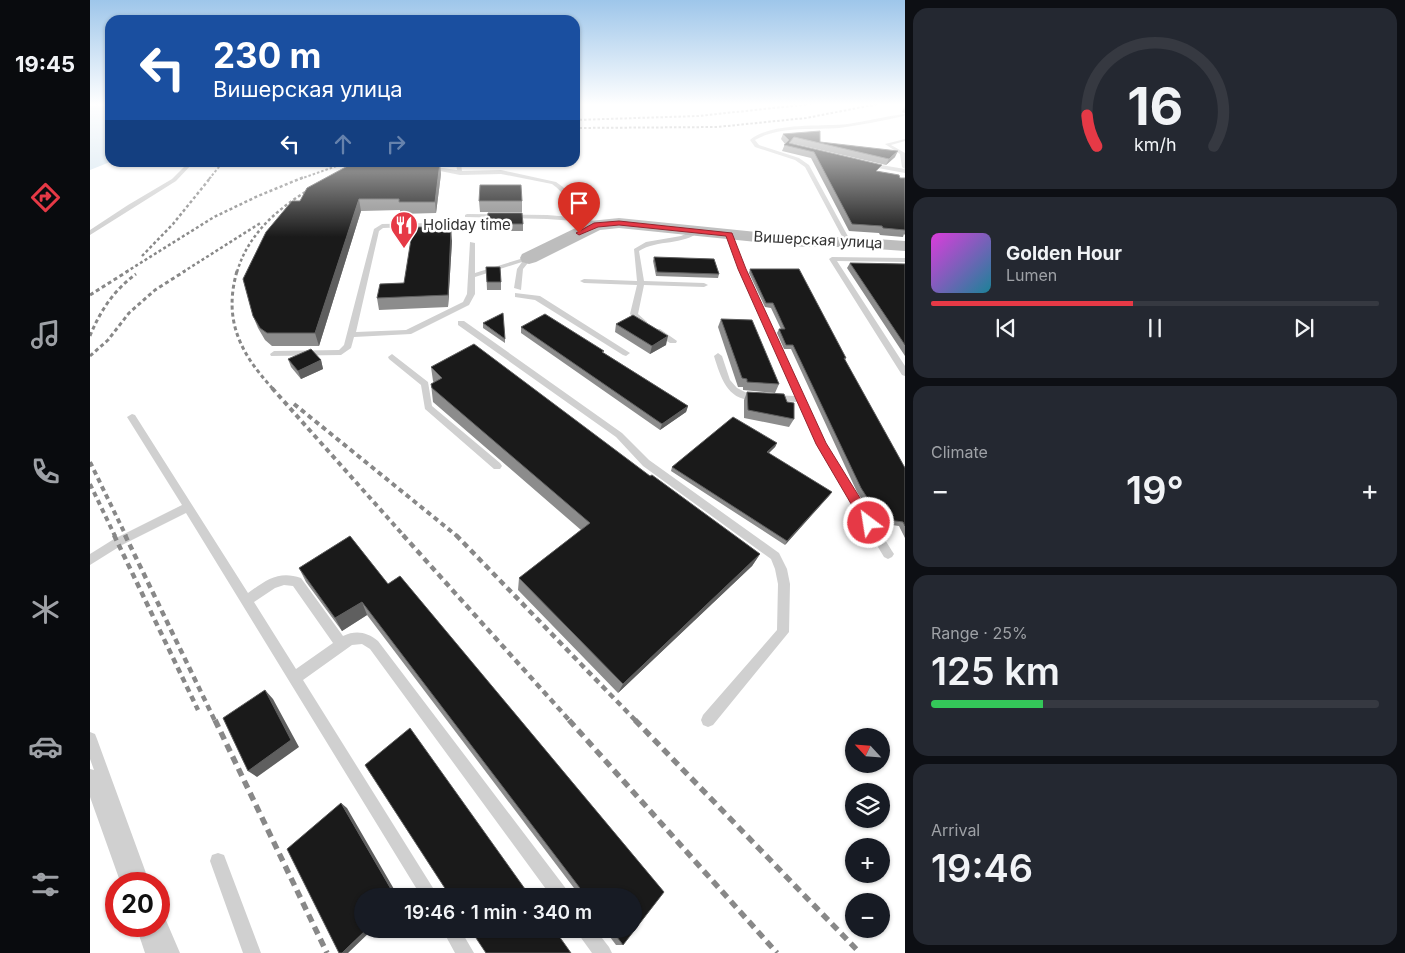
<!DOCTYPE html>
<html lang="en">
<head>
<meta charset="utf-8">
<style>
  :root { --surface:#171b24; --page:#242831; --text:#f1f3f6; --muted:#9ea1a6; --line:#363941; --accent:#e63946 }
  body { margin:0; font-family:Inter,sans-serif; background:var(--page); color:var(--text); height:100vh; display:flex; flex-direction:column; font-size:19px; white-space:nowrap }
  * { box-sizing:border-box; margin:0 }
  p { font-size:16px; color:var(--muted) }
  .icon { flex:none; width:28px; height:28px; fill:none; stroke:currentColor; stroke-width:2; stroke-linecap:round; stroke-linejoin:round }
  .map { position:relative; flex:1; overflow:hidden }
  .side { display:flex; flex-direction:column; gap:8px; padding:8px; background:#0d0f14; width:500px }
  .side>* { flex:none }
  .hud { position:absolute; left:15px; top:15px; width:475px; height:152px; border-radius:15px; box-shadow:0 1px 4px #0004; background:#1a4fa0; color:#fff; overflow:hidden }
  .needle { width:32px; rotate:296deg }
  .buttons { position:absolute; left:755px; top:728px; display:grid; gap:10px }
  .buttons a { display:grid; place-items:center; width:45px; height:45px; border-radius:50%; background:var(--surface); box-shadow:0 1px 4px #0004; font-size:25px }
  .speed { position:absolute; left:15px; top:872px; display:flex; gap:10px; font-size:25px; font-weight:700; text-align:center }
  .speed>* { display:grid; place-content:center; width:65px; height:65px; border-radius:50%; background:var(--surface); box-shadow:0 1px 4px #0004; line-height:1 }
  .speed .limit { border:8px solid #d22; background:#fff; color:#111 }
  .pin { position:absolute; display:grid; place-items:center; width:42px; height:42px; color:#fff; margin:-51px -21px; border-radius:50% 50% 50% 0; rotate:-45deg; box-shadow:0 0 5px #0007 }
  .pin .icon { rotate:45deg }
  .me { position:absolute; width:55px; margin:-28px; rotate:329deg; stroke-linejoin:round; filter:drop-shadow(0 0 4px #0008) }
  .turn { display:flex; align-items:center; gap:18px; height:105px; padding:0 25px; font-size:22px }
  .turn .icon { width:65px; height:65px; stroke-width:2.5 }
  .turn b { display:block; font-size:35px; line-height:42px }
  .lanes { display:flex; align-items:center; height:48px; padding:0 25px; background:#0003; justify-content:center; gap:25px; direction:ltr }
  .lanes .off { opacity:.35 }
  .big { font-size:38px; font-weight:600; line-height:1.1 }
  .side .widget { flex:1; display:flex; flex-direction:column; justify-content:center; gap:8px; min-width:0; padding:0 18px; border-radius:15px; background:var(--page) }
  .side .dial { align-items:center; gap:0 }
  .dial svg { height:130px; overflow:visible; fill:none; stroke:var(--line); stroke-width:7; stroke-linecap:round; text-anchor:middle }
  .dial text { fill:var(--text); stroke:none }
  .song { display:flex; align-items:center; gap:15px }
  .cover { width:60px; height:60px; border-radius:8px; background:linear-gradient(135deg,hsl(300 70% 55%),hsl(190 70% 35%)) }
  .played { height:5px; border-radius:2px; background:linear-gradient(90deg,var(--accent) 45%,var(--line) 45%) }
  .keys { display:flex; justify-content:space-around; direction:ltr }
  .heat { display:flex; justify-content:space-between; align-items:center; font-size:28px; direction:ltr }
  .charge { height:8px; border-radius:4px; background:linear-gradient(90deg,#34c759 25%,var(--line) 0) }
  .trip { position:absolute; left:264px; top:888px; width:288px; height:50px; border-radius:25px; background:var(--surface); box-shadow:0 1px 4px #0004; font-weight:600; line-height:50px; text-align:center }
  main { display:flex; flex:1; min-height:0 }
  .dock { display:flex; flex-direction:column; width:90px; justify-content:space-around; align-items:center; background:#090b0e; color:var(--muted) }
  .dock .icon { width:35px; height:35px }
  .dock .selected { color:var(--accent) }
  .dock b { font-size:22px; color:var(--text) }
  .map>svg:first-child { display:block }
  .water { fill:#cfe2ee }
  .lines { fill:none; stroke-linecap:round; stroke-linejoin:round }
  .lane { fill:#d0d0d0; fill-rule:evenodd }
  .secondary { fill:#bdbdbd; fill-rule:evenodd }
  .rail-far5 { stroke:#888; stroke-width:2; stroke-dasharray:2.5 2; stroke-linecap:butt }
  .rail-far4 { stroke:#888; stroke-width:2.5; stroke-dasharray:3 2.5; stroke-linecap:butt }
  .rail-far3 { stroke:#888; stroke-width:3; stroke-dasharray:4 3; stroke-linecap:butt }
  .rail-far2 { stroke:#888; stroke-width:4; stroke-dasharray:5 4; stroke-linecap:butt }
  .rail-far1 { stroke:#888; stroke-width:4.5; stroke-dasharray:6 4.5; stroke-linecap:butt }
  .rail { stroke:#888; stroke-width:5.5; stroke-dasharray:8 5.5; stroke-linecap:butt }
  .wall { fill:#8c8c8c }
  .shaded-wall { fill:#5f5f5f }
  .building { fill:#1a1a1a; stroke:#5f5f5f }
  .route { fill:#e63946; stroke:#96252e }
  .labels { text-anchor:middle; stroke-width:5; stroke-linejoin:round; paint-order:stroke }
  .far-poi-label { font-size:15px; fill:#333; stroke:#fff; text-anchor:start }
  .far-street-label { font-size:15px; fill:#333; stroke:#fff }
</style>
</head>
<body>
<main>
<nav class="dock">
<b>19:45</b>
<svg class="icon selected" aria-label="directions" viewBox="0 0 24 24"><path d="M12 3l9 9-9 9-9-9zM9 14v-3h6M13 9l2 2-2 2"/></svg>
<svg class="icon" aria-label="music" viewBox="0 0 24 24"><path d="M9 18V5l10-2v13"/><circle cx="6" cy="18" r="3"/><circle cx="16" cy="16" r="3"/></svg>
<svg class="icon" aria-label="phone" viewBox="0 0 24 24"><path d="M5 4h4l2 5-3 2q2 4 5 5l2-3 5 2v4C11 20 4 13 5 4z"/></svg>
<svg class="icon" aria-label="climate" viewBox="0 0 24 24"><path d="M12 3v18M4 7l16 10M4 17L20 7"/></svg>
<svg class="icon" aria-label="car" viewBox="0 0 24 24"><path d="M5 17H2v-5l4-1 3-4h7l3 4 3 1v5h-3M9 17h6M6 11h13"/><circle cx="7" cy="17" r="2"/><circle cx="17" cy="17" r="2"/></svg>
<svg class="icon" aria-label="filters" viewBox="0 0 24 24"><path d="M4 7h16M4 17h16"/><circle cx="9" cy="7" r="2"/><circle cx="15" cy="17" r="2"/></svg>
</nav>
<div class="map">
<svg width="815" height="953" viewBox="0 0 815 953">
  <rect width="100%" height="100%" fill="#fff"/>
  <path class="water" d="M 0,104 L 20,104 L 20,162 L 0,170 Z"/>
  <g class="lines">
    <path class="lane" d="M 815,114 L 814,116 C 792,121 771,125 749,128 C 722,130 689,126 665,140 L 669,145 L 709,158 L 719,165 L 761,242 L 758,244 L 755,242 L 715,167 L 705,160 L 665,147 L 660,140 C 682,122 729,127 758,124 C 777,121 796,116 815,114 Z
      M 815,139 L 815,141 L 801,145 L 815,153 L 815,169 L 812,167 L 810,154 L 795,144 Z
      M 99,162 L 104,162 L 86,181 L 0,235 L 0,230 L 38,205 L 82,179 Z
      M 372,162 L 371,164 L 372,171 L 411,170 L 466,182 L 473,187 L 487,207 L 503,220 L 499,222 L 457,219 L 375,217 L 375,215 L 377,214 L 457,215 L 493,218 C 481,207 475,193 462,184 L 411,174 L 370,175 L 335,168 L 338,166 L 367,170 L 366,163 Z
      M 779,163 L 815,169 L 815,173 L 777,166 L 777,164 Z
      M 341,223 L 343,224 L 343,226 L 293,228 L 289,231 L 266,332 L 316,330 L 373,302 L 377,294 L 380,242 L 385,243 L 385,273 L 437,257 L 441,257 L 442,258 L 433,269 L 431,290 L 424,288 L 427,269 L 432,262 L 385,277 L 385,294 L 379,305 L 321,334 L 264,337 L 261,348 L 251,355 L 181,356 L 180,354 L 184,351 L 249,350 L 254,345 L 284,229 L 292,224 Z
      M 607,229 L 610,231 C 593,246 568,239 549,251 L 554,281 L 614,283 L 618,285 L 614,287 L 554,285 L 548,314 L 557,322 L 557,326 L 551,326 L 540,314 L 547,285 L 494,283 L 490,281 L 494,279 L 547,281 L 544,249 L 556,242 L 591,236 Z
      M 639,232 L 642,234 L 655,269 L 735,443 L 802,551 L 804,554 L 802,557 L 798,559 L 794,557 L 726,444 L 708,402 L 682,401 L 678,398 L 682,395 L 705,396 L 649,269 L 636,234 Z
      M 742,257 L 815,258 L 815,262 L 747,261 L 815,366 L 815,376 L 812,375 L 739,259 Z
      M 425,293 L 450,296 L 540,353 L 536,356 L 533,355 L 445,300 L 425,297 Z
      M 368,321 L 374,321 L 532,433 L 559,460 L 689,553 L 697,569 L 700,584 L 699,632 L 623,725 L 618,727 L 613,725 L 611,720 L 613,715 L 687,630 L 688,584 L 685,569 L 681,559 L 553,466 L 526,437 L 368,325 Z
      M 564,329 L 570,329 L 587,341 L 586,343 L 580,343 L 564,333 Z
      M 628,353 L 632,356 L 640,380 L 647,388 L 657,393 L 670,395 L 671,397 L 670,399 C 639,405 631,379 624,356 Z
      M 302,354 L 338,382 L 342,406 L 410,463 L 412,466 L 410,469 L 404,469 L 335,409 L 331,385 L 299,359 L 298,357 Z
      M 42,414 L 45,415 L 158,593 C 176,580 189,570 211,578 L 253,636 C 266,630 277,632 288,641 L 477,890 L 479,896 L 461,896 L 280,649 L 272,644 L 262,645 L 213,680 L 348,896 L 331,896 L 96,513 L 32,545 L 0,565 L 0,554 L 24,539 L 92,505 L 37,417 ZM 194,585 L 203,586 L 243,643 L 206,669 L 164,602 L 185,588 Z
      M 0,732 L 5,734 L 7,739 L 60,884 L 31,884 L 0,797 L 0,769 L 4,770 L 0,759 Z
      M 128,853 L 134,855 L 171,953 L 153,953 L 120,861 L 122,855 Z
      M 69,916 L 75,918 L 90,953 L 55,953 L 46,926 L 69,926 Z
      M 352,929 L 370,929 L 384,953 L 365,953 Z
      M 487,929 L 505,929 L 519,947 L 522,953 L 502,953 L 489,935 Z"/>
    <path class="secondary" d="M 529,218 L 716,237 L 758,237 L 815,241 L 815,251 L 758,247 L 716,247 L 529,228 L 510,230 L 446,262 L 439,264 L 432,262 L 430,258 L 432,254 L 500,221 Z"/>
    <path class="rail-far5" d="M 485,120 L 608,116 L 721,104
      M 485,128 L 627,127 L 716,118 L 788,104
      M 119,179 L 133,162
      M 210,179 L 258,162"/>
    <path class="rail-far4" d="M 52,256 L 83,224 L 121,177
      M 36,272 L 124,217 L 168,196 L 214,177
      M 93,272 L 172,222
      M 147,272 C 159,231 192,205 227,185"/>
    <path class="rail-far3" d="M 147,271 C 133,320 150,353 183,389
      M 0,295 L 38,271
      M 0,336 C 10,311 24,290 46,274
      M 0,356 L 18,340 L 39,313 L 65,290 L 95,271"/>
    <path class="rail-far2" d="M 182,388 L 314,536
      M 204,404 L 367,536
      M 0,462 L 36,536
      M 0,484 L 25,536"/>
    <path class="rail-far1" d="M 24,535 L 108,710
      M 35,535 L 125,721
      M 313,535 L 480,721
      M 366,535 L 546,721"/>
    <path class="rail" d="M 125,720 L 237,953
      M 479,720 L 687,953
      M 545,720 L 770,953"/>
  </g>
  <path class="wall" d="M 815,106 L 815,113 L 812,112 Z
    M 693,134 L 805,157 L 796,165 L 701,143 L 789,172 L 810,178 L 815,178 L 815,235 L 814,234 L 813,237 L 790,235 L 789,233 L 759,231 L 721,158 L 692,151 L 695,144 L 691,139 Z
    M 265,162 L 360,162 L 355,166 L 350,166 L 351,174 L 346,213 L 310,214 L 310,210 L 271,211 L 229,346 L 182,346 L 175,340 L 168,328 L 163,316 L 210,201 Z
    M 389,201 L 432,201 L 432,212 L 390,212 Z
    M 397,224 L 433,224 L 433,231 L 397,231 Z
    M 352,230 L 362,241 L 358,307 L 289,310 L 287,298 L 314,283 Z
    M 564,257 L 629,274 L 628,278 L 566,276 L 563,261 Z
    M 760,263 L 815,264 L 815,356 L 757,268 Z
    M 396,267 L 411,282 L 411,290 L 397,290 Z
    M 660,269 L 756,358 L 755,360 L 815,468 L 815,538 L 809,526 L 787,523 L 767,492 L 701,349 L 694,349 L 687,333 L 689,329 L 691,329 L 681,308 L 675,307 L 659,273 Z
    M 631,319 L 689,384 L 685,393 L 653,390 L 653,387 L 648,387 L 628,327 Z
    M 393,323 L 415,339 L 415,343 L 393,328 Z
    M 526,324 L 576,345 L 560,354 L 525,332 Z
    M 431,327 L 514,353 L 598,406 L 596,412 L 570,430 L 431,333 Z
    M 198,359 L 231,360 L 233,369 L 211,379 L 201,367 Z
    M 341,367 L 560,476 L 670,554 L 662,566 L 528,693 L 428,590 L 429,578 L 491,530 L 343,402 L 341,384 L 344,383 L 343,381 Z
    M 657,392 L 704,419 L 699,427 L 654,418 L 654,400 Z
    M 687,443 L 685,447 L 678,453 L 742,492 L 695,545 L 581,471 L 582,467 Z
    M 260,536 L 298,584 L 310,576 L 574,892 L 533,945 L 526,945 L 514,929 L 542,929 L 542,896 L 490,896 L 277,615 L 252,631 L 216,582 L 209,568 Z"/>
  <path class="shaded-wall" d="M 808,151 L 805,157 L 796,165 L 799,159 Z
    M 355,162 L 360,162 L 355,166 Z
    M 350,163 L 351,174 L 346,213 L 345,202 Z
    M 269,199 L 271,211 L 229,346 L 225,333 Z
    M 361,230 L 362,241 L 358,307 L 358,295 Z
    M 578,336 L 576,345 L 560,354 L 562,346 Z
    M 231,360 L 233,369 L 211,379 L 208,371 Z
    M 598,406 L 596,412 L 570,430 L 572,424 Z
    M 687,443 L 685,447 L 675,457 L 677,452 Z
    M 742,492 L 739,496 L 695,545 L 697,541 Z
    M 670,554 L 662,566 L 528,693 L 533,684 Z
    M 272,602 L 277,615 L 252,631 L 245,618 Z
    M 175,690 L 183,699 L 209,747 L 167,777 L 158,771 Z
    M 251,803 L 257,808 L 308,896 L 305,896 Z
    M 277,929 L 283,929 L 258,953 L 252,953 Z"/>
  <path class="building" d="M 730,131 L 730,142 L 808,151 L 799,159 L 704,137 L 699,143 L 792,165 L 786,171 L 809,175 L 810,178 L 815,178 L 815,230 L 793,228 L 792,226 L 762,224 L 724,152 L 694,145 L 699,140 L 693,134 Z
    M 265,162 L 344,162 L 350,163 L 345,202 L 309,202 L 309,199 L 269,199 L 225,333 L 177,333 L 170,328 L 163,316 L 153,279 L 176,232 L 202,201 L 210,201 L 217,188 Z
    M 390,185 L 431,185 L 432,201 L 389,201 Z
    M 398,213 L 432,213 L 433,224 L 397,224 Z
    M 323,227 L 351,227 L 351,230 L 361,230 L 358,295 L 287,298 L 290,284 L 314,283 Z
    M 564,257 L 624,259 L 629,274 L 567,272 Z
    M 760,263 L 815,264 L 815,345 Z
    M 396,267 L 410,267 L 411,282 L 397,282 Z
    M 660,269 L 709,269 L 756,358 L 754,358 L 815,468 L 815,526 L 813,522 L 791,519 L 771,488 L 703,345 L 696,345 L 689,329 L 695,329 L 683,303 L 676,303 Z
    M 413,313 L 415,339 L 393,323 Z
    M 455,314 L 514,351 L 512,352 L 598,406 L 572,424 L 431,327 Z
    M 543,315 L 578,336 L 562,346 L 526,324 Z
    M 631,319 L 662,320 L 689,384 L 657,382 L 657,379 L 652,378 Z
    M 384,344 L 560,476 L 562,475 L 670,554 L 533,684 L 429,578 L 500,523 L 342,388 L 341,384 L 352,378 L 341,367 Z
    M 221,349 L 231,360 L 208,371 L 198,359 Z
    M 657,392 L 694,394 L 697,402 L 704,403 L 704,419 L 658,410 Z
    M 643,417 L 687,443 L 677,452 L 742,492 L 697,541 L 582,467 Z
    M 260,536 L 298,584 L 310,576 L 574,892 L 533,945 L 521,929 L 542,929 L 542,896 L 496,896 L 272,602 L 245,618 L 209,568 Z
    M 175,690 L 201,740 L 158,771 L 133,718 Z
    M 320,728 L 440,896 L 360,896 L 275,765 Z
    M 251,803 L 305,896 L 272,896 L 272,929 L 277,929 L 252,953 L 249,953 L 197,849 Z
    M 380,929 L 464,929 L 481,953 L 396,953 Z"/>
  <linearGradient id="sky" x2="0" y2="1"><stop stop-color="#9ec6ea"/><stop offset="0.44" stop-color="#fff"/><stop offset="1" stop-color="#fff" stop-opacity="0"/></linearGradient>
  <rect width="815" height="237" fill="url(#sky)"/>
  <path class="route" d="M 529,221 L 642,233 L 656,269 L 736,443 L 783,519 L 785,523 L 783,526 L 774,526 L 726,444 L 648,269 L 636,236 L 529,225 L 508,227 L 489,235 L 486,233 L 504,223 Z"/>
  <defs>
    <g id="restaurant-pin" transform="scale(1.4375)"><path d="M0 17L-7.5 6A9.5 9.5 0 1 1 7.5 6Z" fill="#e63946" stroke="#fff"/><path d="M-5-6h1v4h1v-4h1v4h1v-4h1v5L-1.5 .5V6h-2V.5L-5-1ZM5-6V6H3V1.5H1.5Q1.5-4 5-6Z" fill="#fff"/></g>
  </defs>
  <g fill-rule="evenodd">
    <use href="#restaurant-pin" x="314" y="225"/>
  </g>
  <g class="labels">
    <g class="far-poi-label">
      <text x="333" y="230">Holiday time</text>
    </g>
    <g class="far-street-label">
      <text transform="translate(728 240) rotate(3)" y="5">Вишерская улица</text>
    </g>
  </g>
</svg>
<div class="buttons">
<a><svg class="needle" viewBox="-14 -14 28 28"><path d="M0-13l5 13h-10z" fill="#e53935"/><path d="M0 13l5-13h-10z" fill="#9ea1a6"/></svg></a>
<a><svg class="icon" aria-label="layers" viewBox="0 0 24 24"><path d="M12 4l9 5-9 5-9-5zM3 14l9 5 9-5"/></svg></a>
<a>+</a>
<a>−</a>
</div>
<div class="speed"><div class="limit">20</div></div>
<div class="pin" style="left:489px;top:233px;background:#d93025"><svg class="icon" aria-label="arrive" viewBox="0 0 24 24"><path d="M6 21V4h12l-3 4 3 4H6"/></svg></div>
<svg class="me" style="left:779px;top:523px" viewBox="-20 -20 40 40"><circle r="17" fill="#e63946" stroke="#fff" stroke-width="3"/><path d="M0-11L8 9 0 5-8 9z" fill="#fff"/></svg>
<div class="trip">19:46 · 1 min · 340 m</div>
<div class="hud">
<div class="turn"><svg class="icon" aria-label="left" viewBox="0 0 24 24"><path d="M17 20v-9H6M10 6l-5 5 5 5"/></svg><div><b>230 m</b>Вишерская улица</div></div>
<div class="lanes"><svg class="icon" aria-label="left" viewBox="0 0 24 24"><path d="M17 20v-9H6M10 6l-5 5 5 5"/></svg><svg class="icon off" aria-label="ahead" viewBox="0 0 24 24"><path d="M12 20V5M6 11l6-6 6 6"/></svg><svg class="icon off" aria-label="right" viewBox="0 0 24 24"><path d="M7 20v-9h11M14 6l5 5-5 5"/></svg></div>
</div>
</div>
<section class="side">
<div class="widget dial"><svg viewBox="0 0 100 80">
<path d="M14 69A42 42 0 1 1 86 69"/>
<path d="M14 69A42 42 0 0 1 8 50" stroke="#e63946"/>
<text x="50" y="56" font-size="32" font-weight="700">16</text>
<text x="50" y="72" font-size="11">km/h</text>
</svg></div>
<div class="widget">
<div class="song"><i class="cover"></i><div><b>Golden Hour</b><p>Lumen</p></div></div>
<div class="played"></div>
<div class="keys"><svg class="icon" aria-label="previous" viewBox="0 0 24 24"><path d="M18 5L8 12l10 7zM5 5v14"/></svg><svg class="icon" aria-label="pause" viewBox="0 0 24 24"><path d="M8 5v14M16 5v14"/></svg><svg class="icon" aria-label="next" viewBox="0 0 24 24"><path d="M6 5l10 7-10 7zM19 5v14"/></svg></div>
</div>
<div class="widget"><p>Climate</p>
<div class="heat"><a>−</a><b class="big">19°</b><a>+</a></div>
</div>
<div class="widget"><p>Range · 25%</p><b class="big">125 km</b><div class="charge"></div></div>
<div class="widget"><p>Arrival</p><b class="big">19:46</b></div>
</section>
</main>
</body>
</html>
